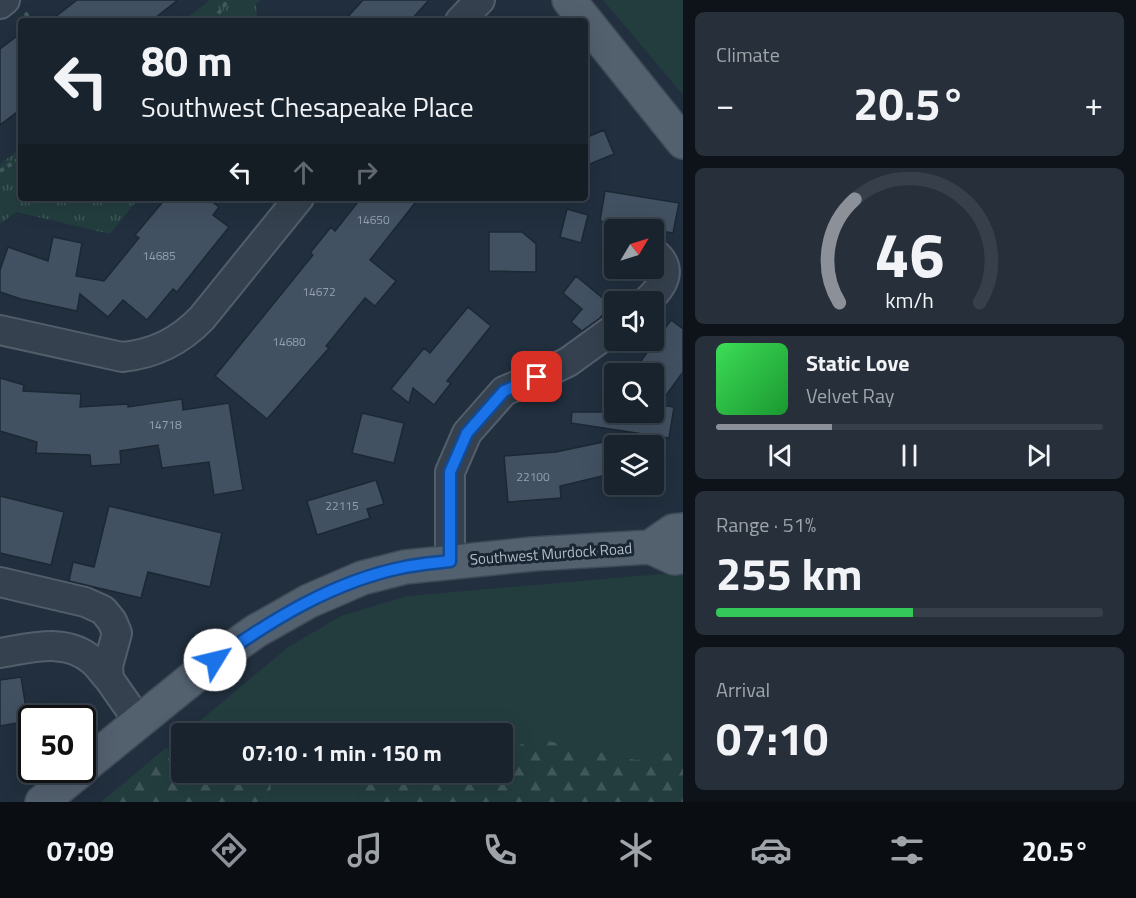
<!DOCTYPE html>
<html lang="en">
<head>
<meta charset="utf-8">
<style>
  :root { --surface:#19232e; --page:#262f3a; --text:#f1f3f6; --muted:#9fa4aa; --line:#37404a; --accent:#8c9099 }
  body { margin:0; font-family:"Titillium Web",sans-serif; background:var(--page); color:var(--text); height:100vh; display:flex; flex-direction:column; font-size:22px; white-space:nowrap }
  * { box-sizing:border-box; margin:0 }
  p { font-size:20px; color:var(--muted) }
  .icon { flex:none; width:33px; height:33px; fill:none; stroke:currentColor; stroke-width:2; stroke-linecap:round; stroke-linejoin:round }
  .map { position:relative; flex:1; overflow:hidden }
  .details { display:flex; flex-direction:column; gap:12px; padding:12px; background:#0e1319; width:453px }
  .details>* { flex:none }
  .guide { position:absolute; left:18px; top:18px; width:570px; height:183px; border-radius:6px; box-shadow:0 6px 24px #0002,0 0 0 2px var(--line); background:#19232e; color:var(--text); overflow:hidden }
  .needle { width:39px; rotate:52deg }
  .controls { position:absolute; left:604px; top:219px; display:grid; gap:12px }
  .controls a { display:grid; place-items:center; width:60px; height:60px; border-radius:6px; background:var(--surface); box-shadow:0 6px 24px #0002,0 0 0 2px var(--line); font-size:30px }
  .speed { position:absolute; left:18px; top:705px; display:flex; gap:12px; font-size:30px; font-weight:700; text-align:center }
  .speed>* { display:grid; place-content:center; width:78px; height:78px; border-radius:50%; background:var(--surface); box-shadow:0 6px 24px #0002,0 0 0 2px var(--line); line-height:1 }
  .speed .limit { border:3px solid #111; border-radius:9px; background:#fff; color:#111 }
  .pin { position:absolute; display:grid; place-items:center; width:51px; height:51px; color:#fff; margin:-26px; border-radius:12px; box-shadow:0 3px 9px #0006 }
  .me { position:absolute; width:66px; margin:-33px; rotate:54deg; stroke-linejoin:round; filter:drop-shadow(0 0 4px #0008) }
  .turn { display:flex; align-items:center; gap:21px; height:126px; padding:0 24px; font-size:27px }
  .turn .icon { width:78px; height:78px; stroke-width:2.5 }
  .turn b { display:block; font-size:42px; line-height:51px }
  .lanes { display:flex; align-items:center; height:57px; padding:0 24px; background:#0003; justify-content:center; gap:30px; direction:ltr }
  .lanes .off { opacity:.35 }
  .big { font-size:45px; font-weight:700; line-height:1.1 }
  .details .card { flex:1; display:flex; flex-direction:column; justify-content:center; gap:9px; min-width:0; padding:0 21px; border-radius:9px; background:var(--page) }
  .details .dial { align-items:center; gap:0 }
  .dial svg { height:156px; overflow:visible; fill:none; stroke:var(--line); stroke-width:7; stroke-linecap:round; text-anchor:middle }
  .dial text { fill:var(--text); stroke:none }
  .song { display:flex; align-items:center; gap:18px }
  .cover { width:72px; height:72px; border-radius:9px; background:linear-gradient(135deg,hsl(130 70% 55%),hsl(130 70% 35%)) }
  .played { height:6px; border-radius:3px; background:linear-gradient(90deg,var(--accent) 30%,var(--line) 30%) }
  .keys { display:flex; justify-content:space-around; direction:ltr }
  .heat { display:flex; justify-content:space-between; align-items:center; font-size:33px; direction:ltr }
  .charge { height:9px; border-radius:4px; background:linear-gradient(90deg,#34c759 51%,var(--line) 0) }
  .trip { position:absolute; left:171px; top:723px; width:342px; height:60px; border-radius:6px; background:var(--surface); box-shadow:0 6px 24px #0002,0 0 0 2px var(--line); font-weight:700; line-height:60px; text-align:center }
  .dock { display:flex; height:96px; justify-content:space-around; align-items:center; background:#0a0e12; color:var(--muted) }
  .dock .icon { width:42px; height:42px }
  .dock .current { color:var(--accent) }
  .dock b { font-size:27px; color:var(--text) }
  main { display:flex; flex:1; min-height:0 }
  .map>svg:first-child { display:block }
  .grass { fill:#233d3f }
  .forest { fill:url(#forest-firs) }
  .park { fill:url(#park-tufts) }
  .building { fill:#425162; stroke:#1c2834; stroke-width:1.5 }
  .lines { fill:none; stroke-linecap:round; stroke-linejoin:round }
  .minor-casing { stroke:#535e6b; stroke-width:32 }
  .major-casing { stroke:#3e4a56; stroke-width:36 }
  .path { stroke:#415a5c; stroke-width:4; stroke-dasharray:4.5 4.5; stroke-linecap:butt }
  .minor { stroke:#35414e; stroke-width:28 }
  .major { stroke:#53606e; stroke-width:33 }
  .route-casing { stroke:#114b97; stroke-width:15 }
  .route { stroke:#1a73e8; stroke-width:10 }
  .labels { text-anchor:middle; stroke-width:6; stroke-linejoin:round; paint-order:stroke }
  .number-label { font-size:12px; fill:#94a0af }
  .street-label { font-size:15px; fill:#b0bbc9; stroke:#1a2632 }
</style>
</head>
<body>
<main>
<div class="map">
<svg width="683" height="802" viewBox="0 0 683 802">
  <defs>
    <pattern id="forest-firs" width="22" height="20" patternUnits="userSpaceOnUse" patternTransform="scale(1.5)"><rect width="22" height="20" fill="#233d3f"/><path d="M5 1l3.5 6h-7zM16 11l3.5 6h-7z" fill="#405759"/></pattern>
    <pattern id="park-tufts" width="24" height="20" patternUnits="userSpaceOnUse" patternTransform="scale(1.5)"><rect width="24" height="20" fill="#233d3f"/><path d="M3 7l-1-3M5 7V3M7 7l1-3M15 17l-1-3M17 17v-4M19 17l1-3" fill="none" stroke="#405759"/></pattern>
  </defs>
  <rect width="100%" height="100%" fill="#212f3e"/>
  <path class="grass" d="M 603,0 L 683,0 L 683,95 Z
    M 683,572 L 683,750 L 636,760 L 534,738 L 503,753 L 502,734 L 184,734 L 288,647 L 341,616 L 407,596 Z
    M 268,773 L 461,773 L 359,793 L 358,802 L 270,802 L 271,780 Z"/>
  <path class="forest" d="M 534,738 L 636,760 L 683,750 L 683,802 L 358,802 L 359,793 L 372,782 L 461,773 L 502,772 L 503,753 Z
    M 166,748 L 181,760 L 182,772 L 268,773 L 271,780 L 270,802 L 101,802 Z"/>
  <path class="park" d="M 210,0 L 261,0 L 256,4 L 257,21 L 183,21 Z
    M 21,148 L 21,198 L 139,198 L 110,234 L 16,212 L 0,224 L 0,164 Z"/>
  <path class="building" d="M 77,0 L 178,0 L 151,21 L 50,21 Z
    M 363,0 L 429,0 L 410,21 L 344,21 Z
    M 21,33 L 21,109 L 0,125 L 0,49 Z
    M 604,130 L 614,154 L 585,166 L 585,138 Z
    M 605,191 L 679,203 L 673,233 L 600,221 Z
    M 166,198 L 207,198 L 219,207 L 213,215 L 229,227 L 177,292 L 173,289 L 147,320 L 123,300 L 108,317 L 80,294 L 77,311 L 21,299 L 0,292 L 0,270 L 8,247 L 48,261 L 53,237 L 82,243 L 76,276 L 104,281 L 139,238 L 135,235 Z
    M 361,198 L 419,198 L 370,260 L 396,281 L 375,306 L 365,298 L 326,346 L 329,348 L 267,419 L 215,376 L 313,255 L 310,253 L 331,227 L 335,231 Z
    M 567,209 L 588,215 L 581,243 L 560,237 Z
    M 489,232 L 522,232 L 536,244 L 536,272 L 489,271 Z
    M 576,276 L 611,305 L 600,318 L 582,331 L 571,322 L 582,309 L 563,293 Z
    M 468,307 L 491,326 L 447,381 L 451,383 L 434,405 L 413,388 L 409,403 L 391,389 L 424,348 L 430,353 Z
    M 671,320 L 683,329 L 683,372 L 659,405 L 674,407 L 669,438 L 571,423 L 572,412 L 654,412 L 654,374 L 649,374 L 638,365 Z
    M 0,378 L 24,385 L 23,391 L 81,394 L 80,407 L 128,404 L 128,407 L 182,399 L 183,410 L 229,403 L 243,490 L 214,495 L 209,462 L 162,468 L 158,445 L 120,451 L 121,464 L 91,466 L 90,455 L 36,453 L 37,442 L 0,431 Z
    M 362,413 L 404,423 L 394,463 L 352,453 Z
    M 608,441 L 615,473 L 560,486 L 561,498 L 508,502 L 504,456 L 556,452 Z
    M 376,480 L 384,504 L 367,509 L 370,518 L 317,535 L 307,501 Z
    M 0,496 L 64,512 L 51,565 L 0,553 Z
    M 109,506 L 222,533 L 210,587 L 148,572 L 141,598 L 69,581 L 73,562 L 94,567 Z
    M 21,677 L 28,721 L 0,726 L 0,680 Z"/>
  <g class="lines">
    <g class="minor-casing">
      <path id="minor" d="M 0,4 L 5,0
        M 460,21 L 480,0
        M 646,302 C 662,288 675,269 654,253
        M 0,330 L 122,357 C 154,354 179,342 202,318 L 299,198
        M 450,561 L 450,472 L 467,433 L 504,391 L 537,377 L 568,362 L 615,328
        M 0,582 L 85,602 L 103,610 L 112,621 L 117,633 L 108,666 L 109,679 L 139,722
        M 0,653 C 31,648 67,637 93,661 C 99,666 103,673 109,679"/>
    </g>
    <g class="major-casing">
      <path id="major" d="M 569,0 L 683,142
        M 650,547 L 673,531 L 683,530
        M 82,768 L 215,660 L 256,631 L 309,601 L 362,578 L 405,567 L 533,554 L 650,547 L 674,558 L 683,557
        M 42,802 L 81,770"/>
    </g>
    <path class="path" d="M 25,13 L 33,21
      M 213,21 L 228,0
      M 0,171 L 21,158"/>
    <use href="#minor" class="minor"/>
    <use href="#major" class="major"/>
  </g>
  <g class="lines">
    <g class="route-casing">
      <path id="route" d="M 215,660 C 273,619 334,581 405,567 C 420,564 435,563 450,561 L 450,472 L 467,433 L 504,391 L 537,377"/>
    </g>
    <use href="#route" class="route"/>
  </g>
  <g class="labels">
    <g class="number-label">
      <text x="373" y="224">14650</text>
      <text x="159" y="260">14685</text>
      <text x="319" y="296">14672</text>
      <text x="289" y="346">14680</text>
      <text x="165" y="429">14718</text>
      <text x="533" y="481">22100</text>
      <text x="342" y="510">22115</text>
    </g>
    <g class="street-label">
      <text transform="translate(551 554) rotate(-4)" y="5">Southwest Murdock Road</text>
    </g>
  </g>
</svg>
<div class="controls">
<a><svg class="needle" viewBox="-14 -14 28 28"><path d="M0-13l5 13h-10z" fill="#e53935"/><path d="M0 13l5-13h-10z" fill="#9fa4aa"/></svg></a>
<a><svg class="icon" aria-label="sound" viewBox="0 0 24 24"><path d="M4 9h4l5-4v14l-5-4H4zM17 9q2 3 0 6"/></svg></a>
<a><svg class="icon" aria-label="search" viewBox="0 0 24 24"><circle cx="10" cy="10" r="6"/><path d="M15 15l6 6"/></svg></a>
<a><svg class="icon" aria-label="layers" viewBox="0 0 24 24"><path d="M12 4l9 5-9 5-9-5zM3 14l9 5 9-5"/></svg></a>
</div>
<div class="speed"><div class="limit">50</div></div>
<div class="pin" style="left:537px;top:377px;background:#d93025"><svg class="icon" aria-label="arrive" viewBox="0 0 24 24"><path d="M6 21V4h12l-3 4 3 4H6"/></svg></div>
<svg class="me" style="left:215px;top:660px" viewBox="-20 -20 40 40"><circle r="19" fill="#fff"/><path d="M0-13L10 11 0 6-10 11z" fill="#1a73e8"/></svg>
<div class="trip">07:10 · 1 min · 150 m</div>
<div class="guide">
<div class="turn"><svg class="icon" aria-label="left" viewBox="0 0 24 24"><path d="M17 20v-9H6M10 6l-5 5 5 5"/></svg><div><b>80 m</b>Southwest Chesapeake Place</div></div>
<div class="lanes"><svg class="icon" aria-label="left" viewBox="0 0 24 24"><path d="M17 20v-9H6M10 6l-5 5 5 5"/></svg><svg class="icon off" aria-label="ahead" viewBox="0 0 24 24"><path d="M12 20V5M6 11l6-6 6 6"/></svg><svg class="icon off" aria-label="right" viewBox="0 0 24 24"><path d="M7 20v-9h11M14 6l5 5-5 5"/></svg></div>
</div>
</div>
<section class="details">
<div class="card"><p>Climate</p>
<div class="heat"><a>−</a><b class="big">20.5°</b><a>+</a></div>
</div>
<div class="card dial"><svg viewBox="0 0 100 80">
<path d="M14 69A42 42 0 1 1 86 69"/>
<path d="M14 69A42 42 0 0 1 22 16" stroke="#8c9099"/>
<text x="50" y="56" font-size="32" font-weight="700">46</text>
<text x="50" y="72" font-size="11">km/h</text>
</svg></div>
<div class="card">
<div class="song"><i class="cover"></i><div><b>Static Love</b><p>Velvet Ray</p></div></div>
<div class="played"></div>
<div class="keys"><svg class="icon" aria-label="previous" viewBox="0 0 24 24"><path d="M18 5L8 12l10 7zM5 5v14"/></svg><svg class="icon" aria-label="pause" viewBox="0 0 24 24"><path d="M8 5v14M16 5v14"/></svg><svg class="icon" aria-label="next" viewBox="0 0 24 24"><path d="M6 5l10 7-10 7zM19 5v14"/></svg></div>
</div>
<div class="card"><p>Range · 51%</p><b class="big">255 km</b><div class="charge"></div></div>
<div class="card"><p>Arrival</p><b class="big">07:10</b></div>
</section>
</main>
<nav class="dock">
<b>07:09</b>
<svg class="icon current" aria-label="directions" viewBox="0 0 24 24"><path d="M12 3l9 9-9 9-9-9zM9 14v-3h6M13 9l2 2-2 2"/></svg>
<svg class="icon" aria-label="music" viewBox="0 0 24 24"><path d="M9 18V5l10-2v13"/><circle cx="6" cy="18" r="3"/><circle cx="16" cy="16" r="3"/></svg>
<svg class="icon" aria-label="phone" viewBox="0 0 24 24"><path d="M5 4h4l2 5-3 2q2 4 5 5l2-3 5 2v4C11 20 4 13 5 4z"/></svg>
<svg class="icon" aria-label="climate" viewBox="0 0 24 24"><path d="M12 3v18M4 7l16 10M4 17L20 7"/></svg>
<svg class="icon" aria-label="car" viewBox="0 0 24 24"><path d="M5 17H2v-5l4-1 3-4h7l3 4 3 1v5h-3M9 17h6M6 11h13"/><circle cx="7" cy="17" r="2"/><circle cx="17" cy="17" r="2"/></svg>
<svg class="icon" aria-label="filters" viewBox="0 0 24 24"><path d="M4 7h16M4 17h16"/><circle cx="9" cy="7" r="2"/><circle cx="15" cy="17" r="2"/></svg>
<b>20.5°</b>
</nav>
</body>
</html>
